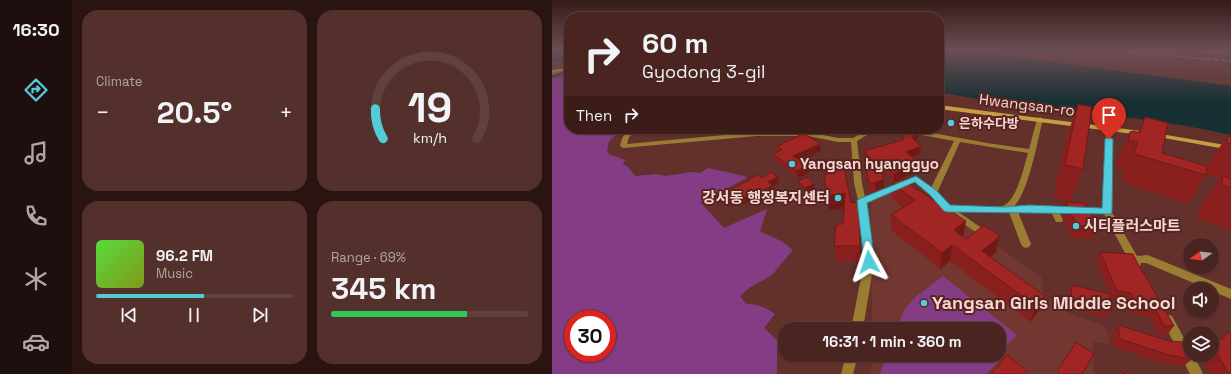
<!DOCTYPE html>
<html lang="en">
<head>
<meta charset="utf-8">
<style>
  :root { --surface:#4a2420; --page:#54302d; --text:#f1f3f6; --muted:#b2a4a5; --line:#61413e; --accent:#53cbda }
  body { margin:0; font-family:"Space Grotesk","Noto Sans KR",sans-serif; background:var(--page); color:var(--text); height:100vh; display:flex; flex-direction:column; font-size:15px; white-space:nowrap }
  * { box-sizing:border-box; margin:0 }
  p { font-size:13px; color:var(--muted) }
  .icon { flex:none; width:22px; height:22px; fill:none; stroke:currentColor; stroke-width:2; stroke-linecap:round; stroke-linejoin:round }
  .map { position:relative; flex:1; overflow:hidden }
  .sheet { display:flex; flex-direction:column; gap:10px; padding:10px; background:#291412; width:480px }
  .sheet>* { flex:none }
  .banner { position:absolute; left:12px; top:12px; width:380px; height:122px; border-radius:16px; box-shadow:0 1px 3px #0004,0 0 0 1px var(--line); background:#4a2420; color:var(--text); overflow:hidden }
  .needle { width:26px; rotate:255deg }
  .controls { position:absolute; left:631px; top:238px; display:grid; gap:8px }
  .controls a { display:grid; place-items:center; width:36px; height:36px; border-radius:50%; background:var(--surface); box-shadow:0 1px 3px #0004,0 0 0 1px var(--line); font-size:20px }
  .speed { position:absolute; left:12px; top:310px; display:flex; gap:8px; font-size:20px; font-weight:700; text-align:center }
  .speed>* { display:grid; place-content:center; width:52px; height:52px; border-radius:50%; background:var(--surface); box-shadow:0 1px 3px #0004,0 0 0 1px var(--line); line-height:1 }
  .speed .limit { border:6px solid #d22; background:#fff; color:#111 }
  .pin { position:absolute; display:grid; place-items:center; width:34px; height:34px; color:#fff; margin:-41px -17px; border-radius:50% 50% 50% 0; rotate:-45deg; box-shadow:0 0 4px #0007 }
  .pin .icon { rotate:45deg }
  .me { position:absolute; width:44px; margin:-22px; rotate:355deg; stroke-linejoin:round; filter:drop-shadow(0 0 3px #0008) }
  .turn { display:flex; align-items:center; gap:14px; height:84px; padding:0 12px; font-size:18px }
  .turn .icon { width:52px; height:52px; stroke-width:2.5 }
  .turn b { display:block; font-size:28px; line-height:34px }
  .then { display:flex; align-items:center; height:38px; padding:0 12px; background:#0003; gap:8px; font-size:15px }
  .big { font-size:30px; font-weight:600; line-height:1.1 }
  .sheet .card { flex:1; display:flex; flex-direction:column; justify-content:center; gap:6px; min-width:0; padding:0 14px; border-radius:16px; background:var(--page) }
  .sheet .dial { align-items:center; gap:0 }
  .dial svg { height:104px; overflow:visible; fill:none; stroke:var(--line); stroke-width:7; stroke-linecap:round; text-anchor:middle }
  .dial text { fill:var(--text); stroke:none }
  .song { display:flex; align-items:center; gap:12px }
  .cover { width:48px; height:48px; border-radius:6px; background:linear-gradient(135deg,hsl(110 70% 55%),hsl(70 70% 35%)) }
  .played { height:4px; border-radius:2px; background:linear-gradient(90deg,var(--accent) 55%,var(--line) 55%) }
  .keys { display:flex; justify-content:space-around; direction:ltr }
  .heat { display:flex; justify-content:space-between; align-items:center; font-size:22px; direction:ltr }
  .charge { height:6px; border-radius:3px; background:linear-gradient(90deg,#34c759 69%,var(--line) 0) }
  .sheet .tiles { flex:1; display:grid; gap:10px; grid-template-columns:repeat(2,1fr) }
  .trip { position:absolute; left:226px; top:322px; width:228px; height:40px; border-radius:16px; background:var(--surface); box-shadow:0 1px 3px #0004,0 0 0 1px var(--line); font-weight:600; line-height:40px; text-align:center }
  main { display:flex; flex:1; min-height:0 }
  .menu { display:flex; flex-direction:column; width:72px; justify-content:space-around; align-items:center; background:#1e0e0d; color:var(--muted) }
  .menu .icon { width:28px; height:28px }
  .menu .selected { color:var(--accent) }
  .menu b { font-size:18px; color:var(--text) }
  .map>svg:first-child { display:block }
  .built { fill:#733732 }
  .green { fill:#843d85; fill-rule:evenodd }
  .water { fill:#163033 }
  .lines { fill:none; stroke-linecap:round; stroke-linejoin:round }
  .minor { fill:#9a7d33; fill-rule:evenodd }
  .tertiary { fill:#9a7d33; fill-rule:evenodd }
  .secondary { fill:#c49f41; fill-rule:evenodd }
  .rail { stroke:#a87d79; stroke-width:1.5; stroke-dasharray:5 2.5; stroke-linecap:butt }
  .wall { fill:#8a201e }
  .shaded-wall { fill:#701a18 }
  .building { fill:#a02523; stroke:#701a18 }
  .route { fill:#53cbda; stroke:#36848e }
  .poi-dot { fill:#53cbda; stroke:#572521; stroke-width:1.5 }
  .labels { text-anchor:middle; stroke-width:4; stroke-linejoin:round; paint-order:stroke }
  .far-poi-label { font-size:13px; font-weight:bold; fill:#f7d6d2; stroke:#572521; text-anchor:start }
  .street-label { font-size:15px; fill:#f7d6d2; stroke:#572521 }
  .poi-label { font-size:15px; font-weight:bold; fill:#f7d6d2; stroke:#572521; text-anchor:start }
  .near-poi-label { font-size:18px; font-weight:bold; fill:#f7d6d2; stroke:#572521; text-anchor:start }
</style>
</head>
<body>
<main>
<nav class="menu">
<b>16:30</b>
<svg class="icon selected" aria-label="directions" viewBox="0 0 24 24"><path d="M12 3l9 9-9 9-9-9zM9 14v-3h6M13 9l2 2-2 2"/></svg>
<svg class="icon" aria-label="music" viewBox="0 0 24 24"><path d="M9 18V5l10-2v13"/><circle cx="6" cy="18" r="3"/><circle cx="16" cy="16" r="3"/></svg>
<svg class="icon" aria-label="phone" viewBox="0 0 24 24"><path d="M5 4h4l2 5-3 2q2 4 5 5l2-3 5 2v4C11 20 4 13 5 4z"/></svg>
<svg class="icon" aria-label="climate" viewBox="0 0 24 24"><path d="M12 3v18M4 7l16 10M4 17L20 7"/></svg>
<svg class="icon" aria-label="car" viewBox="0 0 24 24"><path d="M5 17H2v-5l4-1 3-4h7l3 4 3 1v5h-3M9 17h6M6 11h13"/><circle cx="7" cy="17" r="2"/><circle cx="17" cy="17" r="2"/></svg>
</nav>
<section class="sheet">
<div class="tiles">
<div class="card"><p>Climate</p>
<div class="heat"><a>−</a><b class="big">20.5°</b><a>+</a></div>
</div>
<div class="card dial"><svg viewBox="0 0 100 80">
<path d="M14 69A42 42 0 1 1 86 69"/>
<path d="M14 69A42 42 0 0 1 8 46" stroke="#53cbda"/>
<text x="50" y="56" font-size="32" font-weight="700">19</text>
<text x="50" y="72" font-size="11">km/h</text>
</svg></div>
<div class="card">
<div class="song"><i class="cover"></i><div><b>96.2 FM</b><p>Music</p></div></div>
<div class="played"></div>
<div class="keys"><svg class="icon" aria-label="previous" viewBox="0 0 24 24"><path d="M18 5L8 12l10 7zM5 5v14"/></svg><svg class="icon" aria-label="pause" viewBox="0 0 24 24"><path d="M8 5v14M16 5v14"/></svg><svg class="icon" aria-label="next" viewBox="0 0 24 24"><path d="M6 5l10 7-10 7zM19 5v14"/></svg></div>
</div>
<div class="card"><p>Range · 69%</p><b class="big">345 km</b><div class="charge"></div></div>
</div>
</section>
<div class="map">
<svg width="679" height="374" viewBox="0 0 679 374">
  <rect width="100%" height="100%" fill="#63302b"/>
  <path class="built" d="M 360,185 L 490,278 L 491,294 L 505,307 L 521,315 L 551,325 L 556,333 L 557,344 L 541,342 L 542,374 L 319,374 L 320,355 L 447,355 L 447,329 L 320,329 L 319,199 Z"/>
  <path class="green" d="M 17,74 L 17,129 L 71,129 L 57,141 L 55,150 L 57,154 L 73,160 L 71,164 L 76,167 L 83,176 L 104,174 L 114,176 L 139,172 L 148,173 L 156,168 L 192,176 L 195,178 L 148,202 L 172,228 L 215,209 L 208,231 L 231,242 L 241,250 L 220,275 L 197,288 L 188,296 L 194,304 C 206,304 213,307 223,314 L 212,328 L 225,340 L 225,374 L 0,374 L 0,78 ZM 21,319 L 55,319 L 55,353 L 21,353 Z
    M 391,276 L 465,335 L 449,352 L 445,363 L 434,374 L 328,374 L 335,355 L 447,355 L 447,329 L 345,329 L 351,312 L 361,299 Z"/>
  <path class="water" d="M 0,50 L 17,50 L 17,60 L 0,62 Z
    M 387,50 L 413,50 L 679,86 L 679,135 C 611,119 540,114 471,106 C 443,103 415,97 387,92 Z"/>
  <g class="lines">
    <path class="minor" d="M 10,69 L 12,70 L 12,71 L 0,75 L 0,71 Z
      M 488,117 L 491,119 C 486,139 476,194 462,206 L 551,208 L 554,128 L 557,126 L 559,127 L 559,211 L 585,256 L 595,255 L 598,256 L 679,289 L 679,299 L 660,291 L 660,289 L 656,289 L 594,263 L 589,263 L 588,266 L 584,267 L 580,266 L 552,214 L 507,212 L 511,220 L 510,222 L 504,222 L 499,212 L 466,212 L 479,244 L 477,247 L 474,248 L 471,247 L 469,244 L 457,212 L 452,213 L 405,211 L 431,229 L 433,231 L 431,233 L 425,233 L 393,211 L 378,195 L 362,182 L 315,202 L 317,213 L 322,262 L 311,329 L 299,329 L 312,262 L 309,213 L 302,183 L 299,142 L 286,142 L 256,136 L 205,136 L 71,148 L 68,146 C 71,134 74,129 87,129 L 77,137 L 75,144 L 205,132 L 256,132 L 286,138 L 301,138 L 317,129 L 325,129 L 305,141 L 310,183 L 313,197 L 363,177 L 379,188 L 402,141 L 348,131 L 345,129 L 359,129 L 435,143 L 477,149 L 485,119 ZM 408,142 L 476,153 C 472,167 465,198 453,205 C 447,209 407,205 397,205 L 385,193 Z
      M 616,315 L 620,316 L 638,349 L 638,355 L 642,355 L 651,374 L 638,374 L 610,320 L 612,316 Z
      M 294,355 L 306,355 L 301,374 L 289,374 Z"/>
    <path class="tertiary" d="M 631,50 L 679,53 L 679,55 L 633,51 Z"/>
    <path class="secondary" d="M 17,68 L 17,70 L 0,72 L 0,70 Z
      M 387,105 L 589,131 L 592,133 L 589,135 L 387,109 Z
      M 603,133 L 679,146 L 679,150 L 601,136 L 600,135 Z"/>
    <path class="rail" d="M 550,50 L 679,61"/>
  </g>
  <path class="wall" d="M 526,104 L 531,169 L 518,202 L 501,197 L 516,133 Z
    M 593,117 L 610,153 L 655,166 L 675,136 L 679,137 L 679,230 L 646,219 L 647,209 L 668,178 L 654,175 L 636,204 L 569,182 L 573,170 L 563,167 L 566,159 L 578,132 L 586,132 Z
    M 288,129 L 314,129 L 298,136 L 289,134 Z
    M 366,136 L 363,140 L 368,154 L 360,157 L 366,171 L 350,179 L 411,237 L 414,239 L 448,236 L 444,252 L 438,257 L 493,296 L 487,311 L 478,322 L 398,261 L 388,269 L 339,230 L 339,215 L 351,207 L 340,199 L 340,184 L 348,180 L 342,182 L 330,170 L 332,187 L 323,191 L 318,192 L 314,177 L 314,168 L 319,168 L 312,160 L 312,151 Z
    M 225,147 L 269,151 L 248,160 L 256,166 L 257,173 L 246,178 L 223,160 L 221,154 L 226,151 Z
    M 226,177 L 227,183 L 220,187 L 222,192 L 212,197 L 210,195 L 191,205 L 181,196 L 179,189 L 197,181 L 197,179 Z
    M 246,181 L 262,184 L 262,188 L 254,192 L 247,184 Z
    M 299,202 L 307,203 L 308,218 L 309,261 L 284,261 L 282,246 L 291,224 L 292,208 L 277,211 Z
    M 514,202 L 545,227 L 539,239 L 520,238 L 509,214 Z
    M 548,252 L 622,326 L 615,335 L 605,334 L 597,316 L 580,315 L 574,301 L 560,299 L 544,260 Z
    M 521,285 L 559,310 L 554,318 L 516,307 L 515,294 L 519,286 L 521,286 Z
    M 566,325 L 618,342 L 619,341 L 640,359 L 632,366 L 610,363 L 562,347 L 561,333 Z
    M 676,332 L 679,374 L 658,374 L 648,355 L 660,355 L 660,336 L 669,339 Z"/>
  <path class="shaded-wall" d="M 298,129 L 314,129 L 298,136 Z
    M 366,129 L 366,136 L 360,146 L 360,138 Z
    M 268,144 L 269,151 L 243,163 L 241,156 Z
    M 369,146 L 368,154 L 353,160 L 354,152 Z
    M 367,162 L 366,171 L 342,182 L 342,174 Z
    M 256,166 L 257,173 L 246,178 L 244,171 Z
    M 226,177 L 227,183 L 220,187 L 222,192 L 212,197 L 210,191 L 216,182 Z
    M 332,179 L 332,187 L 323,191 L 323,183 Z
    M 262,184 L 262,188 L 254,192 L 253,188 Z
    M 208,189 L 210,195 L 191,205 L 189,199 Z
    M 293,193 L 294,208 L 277,211 L 275,196 Z
    M 307,203 L 308,218 L 309,261 L 308,246 Z
    M 414,221 L 411,237 L 399,246 L 402,230 Z
    M 448,236 L 444,252 L 428,266 L 430,251 Z
    M 400,245 L 398,261 L 388,269 L 390,253 Z
    M 493,296 L 487,311 L 478,322 L 484,306 Z"/>
  <path class="building" d="M 526,104 L 540,107 L 531,169 L 513,165 Z
    M 593,117 L 616,123 L 610,153 L 655,166 L 654,175 L 582,154 L 586,142 L 576,140 L 578,132 L 582,131 L 588,133 Z
    M 355,129 L 366,129 L 360,138 L 369,146 L 354,152 L 367,162 L 342,174 L 327,160 L 332,179 L 323,183 L 317,183 L 314,168 L 326,167 L 312,151 L 351,140 Z
    M 252,133 L 268,144 L 241,156 L 256,166 L 244,171 L 221,154 L 230,150 L 225,147 L 230,144 Z
    M 675,136 L 679,137 L 679,144 L 675,143 Z
    M 292,168 L 299,202 L 307,203 L 308,246 L 282,246 L 284,226 L 286,224 L 291,224 L 293,193 L 275,196 L 272,175 L 278,173 L 279,170 Z
    M 219,172 L 226,177 L 216,182 L 220,186 L 210,191 L 208,189 L 189,199 L 179,189 L 198,180 L 197,179 L 206,175 L 210,178 Z
    M 670,176 L 679,179 L 679,188 L 670,185 Z
    M 255,177 L 262,184 L 253,188 L 246,181 Z
    M 349,179 L 414,221 L 402,230 L 414,239 L 432,225 L 448,236 L 430,251 L 493,296 L 484,306 L 400,245 L 390,253 L 339,215 L 363,200 L 340,184 Z
    M 514,202 L 533,203 L 545,227 L 525,226 Z
    M 548,252 L 581,254 L 590,272 L 591,272 L 622,326 L 612,326 L 603,308 L 586,307 L 579,293 L 565,291 Z
    M 521,285 L 557,294 L 559,310 L 520,300 L 519,286 L 522,287 Z
    M 566,325 L 620,342 L 619,341 L 631,342 L 640,359 L 617,355 L 568,339 Z
    M 676,332 L 679,334 L 679,374 L 677,374 L 660,345 L 660,336 L 670,340 Z
    M 524,342 L 542,354 L 530,374 L 507,374 L 505,372 Z
    M 455,355 L 475,371 L 473,374 L 439,374 Z
    M 568,371 L 572,374 L 575,371 L 578,374 L 566,374 Z"/>
  <linearGradient id="sky" x2="0" y2="1"><stop stop-color="#361a18"/><stop offset="0.49" stop-color="#6b4e55"/><stop offset="1" stop-color="#6b4e55" stop-opacity="0"/></linearGradient>
  <rect width="679" height="102" fill="url(#sky)"/>
  <path class="route" d="M 557,137 L 561,139 L 560,212 L 559,214 L 395,212 L 392,211 L 378,195 L 363,182 L 315,203 L 323,262 L 321,265 L 317,266 L 313,265 L 312,262 L 305,201 L 307,199 L 364,176 L 385,191 L 398,205 L 452,207 L 477,205 L 550,208 L 553,139 Z"/>
  <g class="poi-dot">
    <circle cx="399" cy="123" r="4"/>
    <circle cx="240" cy="164" r="4"/>
    <circle cx="286" cy="198" r="4"/>
    <circle cx="524" cy="226" r="4"/>
    <circle cx="372" cy="303" r="4"/>
  </g>
  <g class="labels">
    <g class="far-poi-label">
      <text x="407" y="128">은하수다방</text>
    </g>
    <g class="street-label">
      <text transform="translate(475 105) rotate(7)" y="5">Hwangsan-ro</text>
    </g>
    <g class="poi-label">
      <text x="248" y="169">Yangsan hyanggyo</text>
      <text x="278" y="203" text-anchor="end">강서동 행정복지센터</text>
      <text x="532" y="231">시티플러스마트</text>
    </g>
    <g class="near-poi-label">
      <text x="380" y="309">Yangsan Girls Middle School</text>
    </g>
  </g>
</svg>
<div class="controls">
<a><svg class="needle" viewBox="-14 -14 28 28"><path d="M0-13l5 13h-10z" fill="#e53935"/><path d="M0 13l5-13h-10z" fill="#b2a4a5"/></svg></a>
<a><svg class="icon" aria-label="sound" viewBox="0 0 24 24"><path d="M4 9h4l5-4v14l-5-4H4zM17 9q2 3 0 6"/></svg></a>
<a><svg class="icon" aria-label="layers" viewBox="0 0 24 24"><path d="M12 4l9 5-9 5-9-5zM3 14l9 5 9-5"/></svg></a>
</div>
<div class="speed"><div class="limit">30</div></div>
<div class="pin" style="left:557px;top:139px;background:#d93025"><svg class="icon" aria-label="arrive" viewBox="0 0 24 24"><path d="M6 21V4h12l-3 4 3 4H6"/></svg></div>
<svg class="me" style="left:317px;top:262px" viewBox="-20 -20 40 40"><path d="M0-17L14 15 0 8-14 15z" fill="#53cbda" stroke="#fff" stroke-width="4"/></svg>
<div class="trip">16:31 · 1 min · 360 m</div>
<div class="banner">
<div class="turn"><svg class="icon" aria-label="right" viewBox="0 0 24 24"><path d="M7 20v-9h11M14 6l5 5-5 5"/></svg><div><b>60 m</b>Gyodong 3-gil</div></div>
<div class="then">Then<svg class="icon" aria-label="right" viewBox="0 0 24 24"><path d="M7 20v-9h11M14 6l5 5-5 5"/></svg></div>
</div>
</div>
</main>
</body>
</html>
